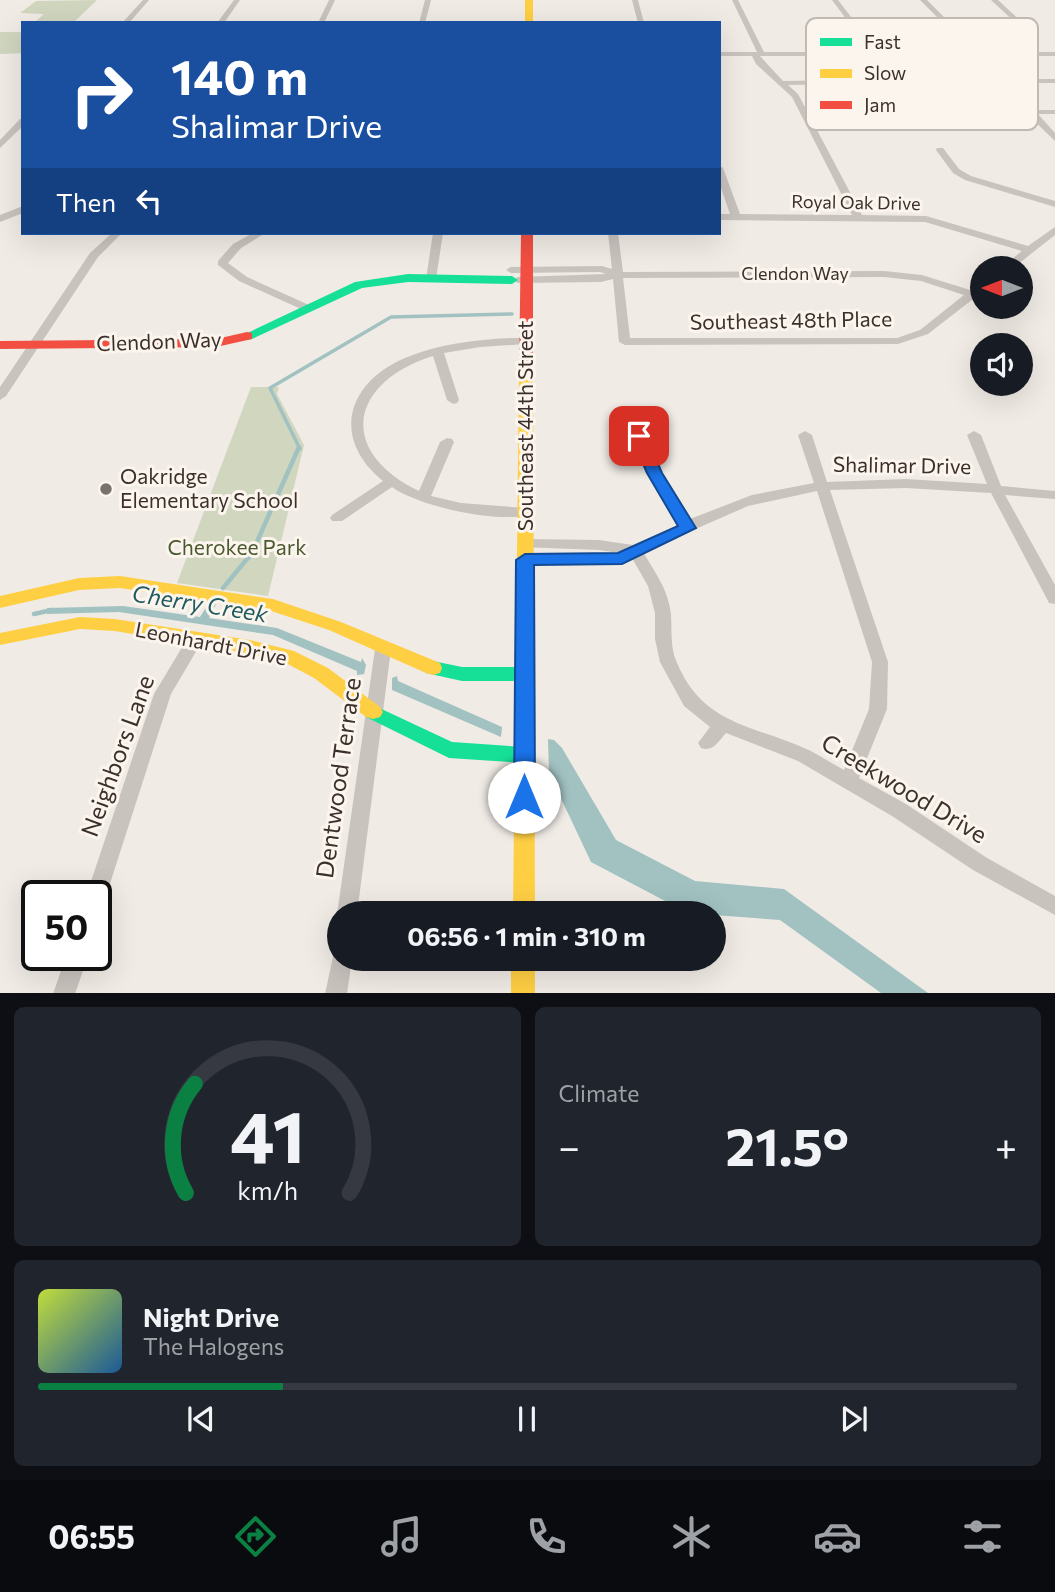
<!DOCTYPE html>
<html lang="en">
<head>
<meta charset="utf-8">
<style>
  :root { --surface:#171b24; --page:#20242c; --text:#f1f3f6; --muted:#9ea1a6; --line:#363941; --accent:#0b8043 }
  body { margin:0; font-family:Commissioner,sans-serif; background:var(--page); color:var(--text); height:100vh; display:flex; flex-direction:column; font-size:26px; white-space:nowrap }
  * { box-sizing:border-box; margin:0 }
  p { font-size:23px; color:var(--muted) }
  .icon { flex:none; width:38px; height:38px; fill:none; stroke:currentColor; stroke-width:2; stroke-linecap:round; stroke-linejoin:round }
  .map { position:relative; height:993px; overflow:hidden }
  .sheet { display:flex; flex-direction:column; gap:14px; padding:14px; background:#0d0f14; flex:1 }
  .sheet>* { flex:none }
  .top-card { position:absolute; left:21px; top:21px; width:700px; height:214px; border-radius:0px; box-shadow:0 7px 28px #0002; background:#1a4fa0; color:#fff; overflow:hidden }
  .needle { width:46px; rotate:270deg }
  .fabs { position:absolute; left:970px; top:256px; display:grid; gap:14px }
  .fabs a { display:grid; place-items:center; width:63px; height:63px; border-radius:50%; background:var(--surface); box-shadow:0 7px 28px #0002; font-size:35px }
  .speed { position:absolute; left:21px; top:880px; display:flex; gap:14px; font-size:35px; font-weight:700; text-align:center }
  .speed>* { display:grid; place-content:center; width:91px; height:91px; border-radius:50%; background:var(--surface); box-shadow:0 7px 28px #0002; line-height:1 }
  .speed .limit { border:4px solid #111; border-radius:10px; background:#fff; color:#111 }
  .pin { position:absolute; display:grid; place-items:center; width:60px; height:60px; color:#fff; margin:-30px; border-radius:14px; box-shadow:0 4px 10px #0006 }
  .me { position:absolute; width:77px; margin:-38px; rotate:0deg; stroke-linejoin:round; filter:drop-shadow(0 0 5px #0008) }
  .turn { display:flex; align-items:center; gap:24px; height:147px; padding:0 35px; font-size:32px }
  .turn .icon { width:91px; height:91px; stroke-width:2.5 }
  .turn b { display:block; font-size:49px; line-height:60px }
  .then { display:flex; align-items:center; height:66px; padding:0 35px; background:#0003; gap:14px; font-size:26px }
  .big { font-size:52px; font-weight:700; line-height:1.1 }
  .sheet .tile { flex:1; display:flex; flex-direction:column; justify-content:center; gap:10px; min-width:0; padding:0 24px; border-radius:10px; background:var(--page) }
  .sheet .dial { align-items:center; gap:0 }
  .dial svg { height:182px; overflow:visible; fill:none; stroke:var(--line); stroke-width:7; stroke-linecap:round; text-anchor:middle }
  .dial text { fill:var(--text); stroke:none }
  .song { display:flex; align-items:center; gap:21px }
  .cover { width:84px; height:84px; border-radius:10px; background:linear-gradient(135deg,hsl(70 70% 55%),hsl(210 70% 35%)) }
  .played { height:7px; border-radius:4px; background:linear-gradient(90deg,var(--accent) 25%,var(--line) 25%) }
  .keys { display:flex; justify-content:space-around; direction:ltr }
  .heat { display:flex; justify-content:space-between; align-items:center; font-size:38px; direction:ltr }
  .sheet .tiles { flex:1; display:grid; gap:14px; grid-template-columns:1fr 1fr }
  .tile:last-child { grid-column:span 2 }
  .trip { position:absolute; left:327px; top:901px; width:399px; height:70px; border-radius:35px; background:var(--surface); box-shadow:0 7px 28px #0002; font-weight:700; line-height:70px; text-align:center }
  .dock { display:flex; height:112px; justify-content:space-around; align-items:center; background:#090b0e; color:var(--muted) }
  .dock .icon { width:49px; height:49px }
  .dock .on { color:var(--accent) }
  .dock b { font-size:32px; color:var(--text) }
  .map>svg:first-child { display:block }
  .green { fill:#d1d6bf }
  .water { fill:#a1c2c1 }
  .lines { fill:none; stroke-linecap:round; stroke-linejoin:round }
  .stream-far1 { stroke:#a1c2c1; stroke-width:3.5 }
  .stream { stroke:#a1c2c1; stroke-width:4.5 }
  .street { fill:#c9c3be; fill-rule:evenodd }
  .fast { fill:#16e098; fill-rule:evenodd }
  .slow { fill:#ffcf43; fill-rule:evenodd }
  .jam { fill:#f24e42; fill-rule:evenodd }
  .route { fill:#1a73e8; stroke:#114b97; stroke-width:2 }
  .poi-dot { fill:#7a716c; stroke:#fbf5ee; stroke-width:2.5 }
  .labels { text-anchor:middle; stroke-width:6; stroke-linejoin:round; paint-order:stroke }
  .far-street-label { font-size:18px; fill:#3b302b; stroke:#fbf5ee }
  .street-label { font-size:21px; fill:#3b302b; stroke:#fbf5ee }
  .poi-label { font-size:21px; fill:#3b302b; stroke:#fbf5ee; text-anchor:start }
  .park-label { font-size:21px; fill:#4a5a2e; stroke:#fbf5ee }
  .water-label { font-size:23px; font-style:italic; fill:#1f5a5e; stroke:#fbf5ee }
  .near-street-label { font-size:24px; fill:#3b302b; stroke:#fbf5ee }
  .key { fill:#fbf5ee; stroke:#c1bab4; stroke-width:2 }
  .key-label { font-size:19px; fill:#3b302b }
</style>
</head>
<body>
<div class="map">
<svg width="1055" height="994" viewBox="0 0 1055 994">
  <rect width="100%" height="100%" fill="#f0ebe5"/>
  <path class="green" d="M 97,0 L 73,23 L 34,23 L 44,14 L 20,13 L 36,1 Z
    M 0,32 L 23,32 L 23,53 L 0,54 Z
    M 251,387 L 279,387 L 277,394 L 304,445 L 268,596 L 177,583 Z"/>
  <path class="water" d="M 209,603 L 216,604 L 209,618 L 277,628 L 361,662 L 362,658 L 366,665 L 364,674 L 357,675 L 357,671 L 273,635 L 119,612 L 47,614 L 47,608 L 123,606 L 200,617 Z
    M 397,676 L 398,681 L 502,727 L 501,737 L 392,690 L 392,678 Z
    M 548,739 L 554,740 L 562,748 L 616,840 L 695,881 L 784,889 L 928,993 L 881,993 L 780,920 L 688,913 L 591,862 L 549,773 Z"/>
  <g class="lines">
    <path class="stream-far1" d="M 300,449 L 270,388 L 391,317 L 512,314"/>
    <path class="stream" d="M 223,588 L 252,553 L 299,447
      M 34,614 L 52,610"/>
    <path class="street" d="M 143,0 L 149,0 L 129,23 L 122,23 Z
      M 234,0 L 240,0 L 224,23 L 217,23 Z
      M 329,0 L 335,0 L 324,23 L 318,23 Z
      M 425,0 L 431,0 L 425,23 L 419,23 Z
      M 632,0 L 638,0 L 644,23 L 638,23 Z
      M 732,0 L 738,0 L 764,52 L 871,52 L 832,0 L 838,0 L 878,52 L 1055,52 L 1055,56 L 986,56 L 1006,79 L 1055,79 L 1055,83 L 1010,83 L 1034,110 L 1055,110 L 1055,114 L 1038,114 L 1055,133 L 1055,141 L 1027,114 L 978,56 L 760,56 L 783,81 L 910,79 L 921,84 L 938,108 L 926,113 L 808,113 L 862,215 L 926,216 L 1028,246 L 1055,227 L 1055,235 L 1013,268 L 1001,268 L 1022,251 L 925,222 L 719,220 L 719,214 L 730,214 L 719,182 L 719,165 L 723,168 L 740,214 L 852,215 L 792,97 L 756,64 L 752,56 L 719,56 L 719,52 L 757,52 ZM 906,83 L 915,88 L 929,107 L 806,109 L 798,94 L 788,85 Z
      M 920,0 L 927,0 L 952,25 L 1018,25 L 991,0 L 998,0 L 1027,27 L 1024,29 L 948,28 Z
      M 20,119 L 23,119 L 23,126 L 0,148 L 0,140 Z
      M 937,148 L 943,148 L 959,169 L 971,176 L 1055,201 L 1055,207 L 965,180 L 953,173 L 936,150 Z
      M 23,206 L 23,213 L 0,222 L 0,215 Z
      M 112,233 L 122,233 L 98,257 L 6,396 L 0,400 L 0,387 L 90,253 Z
      M 253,233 L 265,233 L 241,248 L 228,263 L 247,277 L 309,305 L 309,309 L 301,309 L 239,281 L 218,265 L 218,261 L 233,244 Z
      M 433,233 L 443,233 L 436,279 L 431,282 L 426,279 Z
      M 608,233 L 618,233 L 623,272 L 884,271 L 922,275 L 970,290 L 982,283 L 982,292 L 928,334 L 898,344 L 625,345 L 619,342 L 613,279 L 601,282 L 518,283 L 513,280 L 518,277 L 606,274 L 600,272 L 511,273 L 506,270 L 511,267 L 602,266 L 612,269 ZM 884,277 L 921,281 L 964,295 L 920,330 L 897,338 L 630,338 L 623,278 Z
      M 511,338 L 526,338 L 532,341 L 526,344 L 480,347 L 444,353 L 459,400 L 457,403 L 453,404 L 447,400 L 433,356 C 350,382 336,451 419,491 L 440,442 L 447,438 L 452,439 L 454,442 L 431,496 L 461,503 L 525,508 L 530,509 L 532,512 L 530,515 C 496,523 420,507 392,487 L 342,521 L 332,521 L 330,518 L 332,515 L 383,481 C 331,439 346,383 405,358 C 438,344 475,340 511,338 Z
      M 805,431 L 812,435 L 827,482 L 906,479 L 987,484 L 967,435 L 974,431 L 981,435 L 1001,486 L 1055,491 L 1055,499 L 1005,495 L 1055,585 L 1055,604 L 1049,603 L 1047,599 L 991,493 L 906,488 L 830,490 L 888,662 L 887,709 L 859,778 L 906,804 L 987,858 L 1055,896 L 1055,915 L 973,870 L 892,816 L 798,761 L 726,733 C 718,742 713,752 701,748 L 698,743 L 710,727 L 684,706 L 660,662 L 655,639 L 655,613 L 648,586 L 632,558 L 622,563 L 525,565 L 518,560 L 525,555 L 619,553 L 599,550 L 520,547 L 518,544 L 525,539 L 599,540 L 633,545 L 679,525 L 647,473 L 632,436 L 634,433 L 644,433 L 646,436 L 661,473 L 690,519 L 752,495 L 814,483 L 798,435 ZM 817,491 L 872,662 L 869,709 L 844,770 C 833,764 822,757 811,751 C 756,725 704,727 677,663 C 670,648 672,631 671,615 C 669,591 655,572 643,552 L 748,506 Z
      M 196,632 L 202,634 L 204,638 L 171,694 L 106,896 L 103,902 L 96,905 L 96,896 L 86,896 L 154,694 L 190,634 Z
      M 383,643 L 389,645 L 391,649 L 357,914 L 340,914 L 340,920 L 337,914 L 375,649 L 377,645 Z
      M 340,950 L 340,959 L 352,959 L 347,994 L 325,994 L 334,952 Z
      M 66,956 L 88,956 L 75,994 L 53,994 Z"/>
    <path class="fast" d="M 408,274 L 512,276 L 518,280 L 512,284 L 408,282 L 362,288 L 252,339 L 247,340 L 241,336 L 355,282 Z
      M 433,661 L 462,667 L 525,667 L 532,669 L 534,674 L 532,679 L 525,681 L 462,681 L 426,673 L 424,668 L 426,663 Z
      M 373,705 L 452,742 L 524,747 L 531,749 L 534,755 L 531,761 L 524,763 L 449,758 L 366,717 L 363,712 L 366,707 Z"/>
    <path class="slow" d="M 525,0 L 533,0 L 533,23 L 525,23 Z
      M 526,369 L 533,373 L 535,914 L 513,914 L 519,373 Z
      M 120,576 L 273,599 L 341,622 L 440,663 L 442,668 L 440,673 L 433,675 L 426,673 L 329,630 L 271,611 L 120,588 L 79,590 L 0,608 L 0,596 L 79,578 Z
      M 80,617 L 115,619 L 250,640 L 294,651 L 328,668 L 380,707 L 383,712 L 380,717 L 373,719 L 366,717 L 314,678 L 282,661 L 250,654 L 115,631 L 80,629 L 0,645 L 0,633 Z
      M 511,959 L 535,959 L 535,994 L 511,994 Z"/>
    <path class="jam" d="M 521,233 L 533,233 L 533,373 L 526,377 L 519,373 Z
      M 247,332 L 252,333 L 252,339 L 216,347 L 0,349 L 0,341 L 216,339 Z"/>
  </g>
  <path class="route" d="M 639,432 L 646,436 L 662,473 L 696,528 L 622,564 L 534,565 L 535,797 L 532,803 L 524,806 L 517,803 L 514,797 L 516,560 L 525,554 L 618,553 L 678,526 L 647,473 L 631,436 Z"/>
  <circle class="poi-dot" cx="106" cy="489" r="7"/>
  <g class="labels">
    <g class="far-street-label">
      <text transform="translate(856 203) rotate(1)" y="6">Royal Oak Drive</text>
      <text x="795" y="280">Clendon Way</text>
    </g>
    <g class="street-label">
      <text transform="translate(791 321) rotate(-1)" y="7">Southeast 48th Place</text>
      <text transform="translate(159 342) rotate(-2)" y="7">Clendon Way</text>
      <text transform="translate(526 426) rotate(-90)" y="7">Southeast 44th Street</text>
      <text transform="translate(902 466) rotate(1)" y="7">Shalimar Drive</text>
      <text transform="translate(211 644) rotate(11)" y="7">Leonhardt Drive</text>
    </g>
    <g class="poi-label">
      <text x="120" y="484">Oakridge<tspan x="120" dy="24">Elementary School</tspan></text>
    </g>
    <g class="park-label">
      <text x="237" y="555">Cherokee Park</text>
    </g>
    <g class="water-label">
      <text transform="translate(200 604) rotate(9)" y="8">Cherry Creek</text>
    </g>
    <g class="near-street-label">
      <text transform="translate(118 756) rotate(-70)" y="8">Neighbors Lane</text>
      <text transform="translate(339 778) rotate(-82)" y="8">Dentwood Terrace</text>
      <text transform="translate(904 789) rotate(31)" y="8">Creekwood Drive</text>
    </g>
  </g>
  <rect x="806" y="18" width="232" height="112" rx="10" class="key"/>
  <rect x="820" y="38" width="32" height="8" fill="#16e098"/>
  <rect x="820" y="69" width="32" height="9" fill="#ffcf43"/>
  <rect x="820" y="101" width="32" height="8" fill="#f24e42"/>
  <g class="key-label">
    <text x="864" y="49">Fast</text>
    <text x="864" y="80">Slow</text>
    <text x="864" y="112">Jam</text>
  </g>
</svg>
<div class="fabs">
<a><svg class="needle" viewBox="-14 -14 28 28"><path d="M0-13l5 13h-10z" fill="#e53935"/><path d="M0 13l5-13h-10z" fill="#9ea1a6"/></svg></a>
<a><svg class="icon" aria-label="sound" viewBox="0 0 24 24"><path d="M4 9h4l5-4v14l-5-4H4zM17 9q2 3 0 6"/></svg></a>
</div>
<div class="speed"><div class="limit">50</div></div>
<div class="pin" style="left:639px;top:436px;background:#d93025"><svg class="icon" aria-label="arrive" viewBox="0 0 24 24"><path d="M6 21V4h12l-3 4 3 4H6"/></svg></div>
<svg class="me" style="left:524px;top:797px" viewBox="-20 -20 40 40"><circle r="19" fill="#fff"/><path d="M0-13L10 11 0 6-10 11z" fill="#1a73e8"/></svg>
<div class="trip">06:56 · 1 min · 310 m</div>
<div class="top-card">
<div class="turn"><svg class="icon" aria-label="right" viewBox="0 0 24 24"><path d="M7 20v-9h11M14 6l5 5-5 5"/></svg><div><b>140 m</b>Shalimar Drive</div></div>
<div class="then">Then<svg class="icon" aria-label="left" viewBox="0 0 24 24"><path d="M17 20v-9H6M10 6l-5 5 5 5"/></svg></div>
</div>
</div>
<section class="sheet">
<div class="tiles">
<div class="tile dial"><svg viewBox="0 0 100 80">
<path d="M14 69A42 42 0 1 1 86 69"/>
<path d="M14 69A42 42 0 0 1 18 21" stroke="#0b8043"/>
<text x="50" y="56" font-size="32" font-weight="700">41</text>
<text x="50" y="72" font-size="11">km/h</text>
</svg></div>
<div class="tile"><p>Climate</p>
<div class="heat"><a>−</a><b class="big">21.5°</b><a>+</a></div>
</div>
<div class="tile">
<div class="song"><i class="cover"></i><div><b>Night Drive</b><p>The Halogens</p></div></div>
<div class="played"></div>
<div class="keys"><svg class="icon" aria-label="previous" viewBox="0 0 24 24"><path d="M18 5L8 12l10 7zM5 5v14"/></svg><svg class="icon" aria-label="pause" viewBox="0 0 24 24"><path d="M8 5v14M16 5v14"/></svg><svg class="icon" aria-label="next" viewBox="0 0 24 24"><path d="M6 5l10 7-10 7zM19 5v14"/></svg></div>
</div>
</div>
</section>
<nav class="dock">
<b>06:55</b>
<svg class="icon on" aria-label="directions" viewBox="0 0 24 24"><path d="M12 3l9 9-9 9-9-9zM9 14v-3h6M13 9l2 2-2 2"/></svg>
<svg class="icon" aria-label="music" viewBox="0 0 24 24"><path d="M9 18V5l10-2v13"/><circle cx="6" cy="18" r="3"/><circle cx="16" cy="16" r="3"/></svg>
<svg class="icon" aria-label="phone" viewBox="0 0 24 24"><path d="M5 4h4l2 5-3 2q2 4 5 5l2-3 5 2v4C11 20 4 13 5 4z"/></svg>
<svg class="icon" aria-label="climate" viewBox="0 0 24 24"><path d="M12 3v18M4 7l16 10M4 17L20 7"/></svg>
<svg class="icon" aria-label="car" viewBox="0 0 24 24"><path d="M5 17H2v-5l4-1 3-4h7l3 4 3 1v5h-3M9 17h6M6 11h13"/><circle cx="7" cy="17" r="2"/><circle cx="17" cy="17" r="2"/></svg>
<svg class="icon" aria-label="filters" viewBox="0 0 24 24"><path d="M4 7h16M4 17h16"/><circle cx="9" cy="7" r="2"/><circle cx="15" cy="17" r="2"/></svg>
</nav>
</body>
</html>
